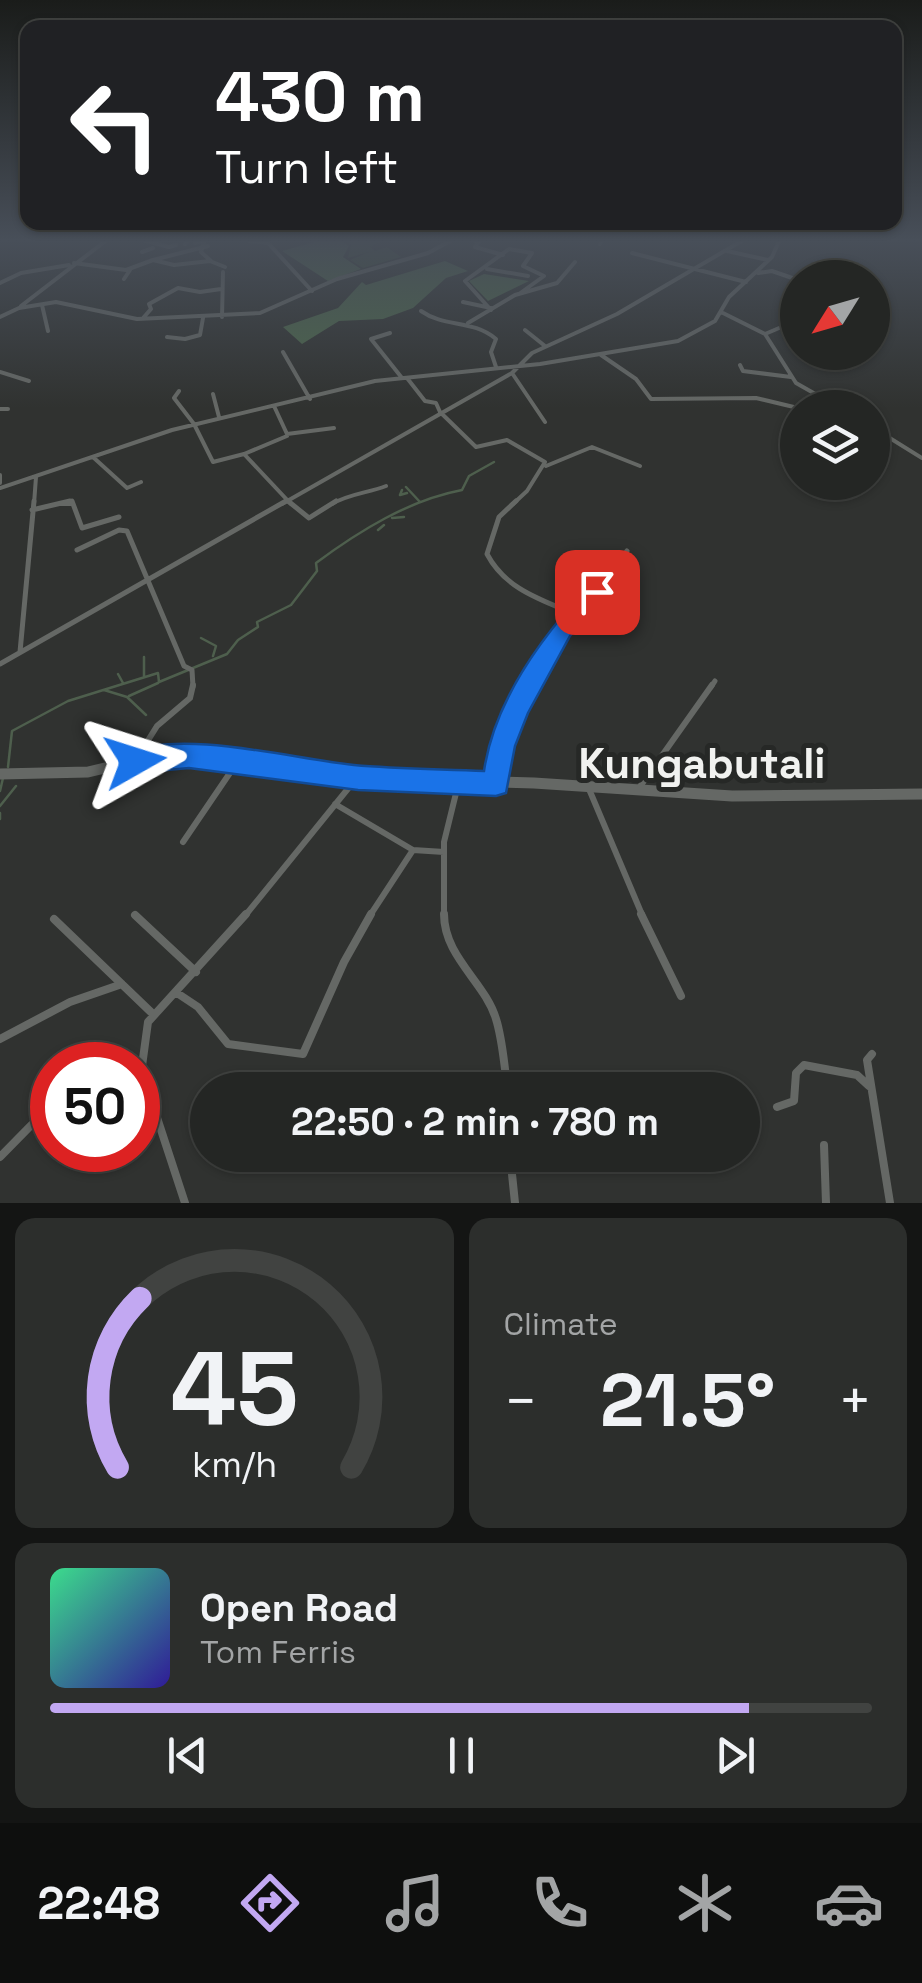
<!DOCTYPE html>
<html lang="en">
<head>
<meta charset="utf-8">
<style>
  :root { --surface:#242624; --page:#2c2e2c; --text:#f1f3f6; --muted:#a3a5a6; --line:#414341; --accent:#c2a8f2 }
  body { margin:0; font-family:"Space Grotesk",sans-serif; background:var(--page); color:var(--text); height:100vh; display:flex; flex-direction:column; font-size:38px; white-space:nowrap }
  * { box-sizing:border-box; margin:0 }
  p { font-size:32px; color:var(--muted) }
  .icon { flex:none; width:55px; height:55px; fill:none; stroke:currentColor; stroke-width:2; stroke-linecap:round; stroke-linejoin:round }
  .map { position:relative; height:1203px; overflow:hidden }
  .sheet { display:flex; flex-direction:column; gap:15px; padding:15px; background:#141514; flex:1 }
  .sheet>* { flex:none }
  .banner { position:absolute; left:20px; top:20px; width:882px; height:210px; border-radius:20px; box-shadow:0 2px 8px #0004,0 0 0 2px var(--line); background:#202124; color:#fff; overflow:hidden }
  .needle { width:65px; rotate:233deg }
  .fabs { position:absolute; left:780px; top:260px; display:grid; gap:20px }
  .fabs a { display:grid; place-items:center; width:110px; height:110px; border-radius:50%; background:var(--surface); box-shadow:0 2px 8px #0004,0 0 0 2px var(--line); font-size:50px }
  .speed { position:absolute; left:30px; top:1042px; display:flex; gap:20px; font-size:50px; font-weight:700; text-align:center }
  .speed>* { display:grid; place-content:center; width:130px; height:130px; border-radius:50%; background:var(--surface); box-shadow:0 2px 8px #0004,0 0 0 2px var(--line); line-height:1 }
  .speed .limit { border:15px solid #d22; background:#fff; color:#111 }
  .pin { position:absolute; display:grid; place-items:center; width:85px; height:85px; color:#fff; margin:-42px; border-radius:20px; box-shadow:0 5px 15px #0006 }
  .me { position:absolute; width:110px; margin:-55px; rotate:84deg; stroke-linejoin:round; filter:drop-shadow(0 0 8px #0008) }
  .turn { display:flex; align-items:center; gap:35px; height:210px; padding:0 30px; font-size:45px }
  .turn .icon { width:130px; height:130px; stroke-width:2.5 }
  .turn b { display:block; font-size:70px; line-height:85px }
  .big { font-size:75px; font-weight:700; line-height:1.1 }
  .sheet .card { flex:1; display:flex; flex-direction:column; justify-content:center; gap:15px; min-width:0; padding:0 35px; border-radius:20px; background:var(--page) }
  .sheet .dial { align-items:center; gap:0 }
  .dial svg { height:260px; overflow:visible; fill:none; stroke:var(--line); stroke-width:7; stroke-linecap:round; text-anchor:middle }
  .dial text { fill:var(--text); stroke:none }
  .song { display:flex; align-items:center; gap:30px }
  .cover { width:120px; height:120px; border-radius:15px; background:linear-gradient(135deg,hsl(150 70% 55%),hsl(250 70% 35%)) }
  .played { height:10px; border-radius:5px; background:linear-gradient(90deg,var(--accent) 85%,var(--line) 85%) }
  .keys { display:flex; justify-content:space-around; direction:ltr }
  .heat { display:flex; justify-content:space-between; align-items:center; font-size:55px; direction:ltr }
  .sheet .tiles { flex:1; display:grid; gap:15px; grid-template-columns:1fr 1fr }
  .card:last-child { grid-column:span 2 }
  .trip { position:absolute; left:190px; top:1072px; width:570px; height:100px; border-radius:50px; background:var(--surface); box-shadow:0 2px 8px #0004,0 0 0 2px var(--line); font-weight:700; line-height:100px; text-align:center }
  .menu { display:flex; height:160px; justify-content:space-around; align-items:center; background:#0e0f0e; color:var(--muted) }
  .menu .icon { width:70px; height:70px }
  .menu .selected { color:var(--accent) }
  .menu b { font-size:45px; color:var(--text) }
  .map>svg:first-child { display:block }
  .green { fill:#3b4e39 }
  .forest { fill:#4c674a }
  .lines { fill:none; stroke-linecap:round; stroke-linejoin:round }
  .stream { stroke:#4e5f4d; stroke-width:2.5 }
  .minor-far3 { stroke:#656865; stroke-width:4 }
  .minor-far2 { stroke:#656865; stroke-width:5 }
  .minor-far1 { stroke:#656865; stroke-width:6 }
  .minor { stroke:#656865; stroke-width:8 }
  .secondary { stroke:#656865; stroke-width:11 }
  .route { fill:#1a73e8; stroke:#114b97; stroke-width:2.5 }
  .labels { text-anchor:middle; stroke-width:10; stroke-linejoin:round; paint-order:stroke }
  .quarter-label { font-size:42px; font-weight:bold; fill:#f1f2f0; stroke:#262826 }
</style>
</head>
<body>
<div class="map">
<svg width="922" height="1203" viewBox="0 0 922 1203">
  <rect width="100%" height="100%" fill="#303230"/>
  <path class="green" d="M 343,239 L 386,239 L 370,247 L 375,251 L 387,247 L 401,257 L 363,268 L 350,260 L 369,252 L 348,258 L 351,245 Z"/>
  <path class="forest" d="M 325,239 L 339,239 L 349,246 L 343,257 L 361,269 L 328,281 L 282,251 Z
    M 445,261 L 468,271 L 446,278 L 413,308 L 383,319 L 339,321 L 302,344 L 283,327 L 338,308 L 362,282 L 366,285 Z
    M 484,274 L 529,281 L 488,301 L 469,281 Z"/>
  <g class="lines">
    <path class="stream" d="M 406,487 L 420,502
      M 402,490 L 400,495 L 407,493
      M 392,518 L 404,517
      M 378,530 L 384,525
      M 201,638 L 216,646 L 213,656
      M 144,657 L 144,676
      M 118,674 L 123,683
      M 104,690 L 127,697 L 146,715
      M 129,696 L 158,683
      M 8,767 L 12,731 L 68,701 L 158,673 L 159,682 L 227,654 L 238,640 L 258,627 L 257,622 L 291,605 L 317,571 L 316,563 C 359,531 409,500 462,490 L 469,476 L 494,462
      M 0,791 L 3,778
      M 0,806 L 16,786
      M 0,813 L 0,819"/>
    <path class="minor-far3" d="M 139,239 L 169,247 L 176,245
      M 205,239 L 201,252 L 211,261
      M 469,239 L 479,242 L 475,247 L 503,255
      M 249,241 L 268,243 L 312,291
      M 195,243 L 204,240
      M 185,244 L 190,239
      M 600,244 L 603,239
      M 727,251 L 768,260
      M 142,252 L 153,248
      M 632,253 L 746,282
      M 153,260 L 208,246
      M 74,263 L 126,270 L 153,260 L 174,265 L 210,261 L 225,267
      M 487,269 L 528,276
      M 758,273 L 772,271 L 798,280
      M 124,279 L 130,270
      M 0,283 L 21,273 L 69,265
      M 463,302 L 491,308
      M 42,305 L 48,331
      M 21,306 L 108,239
      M 491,310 L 465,281 L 509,249 L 532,253 L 523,266 L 544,276 L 519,294
      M 421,311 C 445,328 472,319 496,339 L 491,352 L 496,367
      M 723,313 L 765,334 L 796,383 L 840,408
      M 0,317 L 19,308 L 56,302 L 137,319 L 260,313 L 337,279 L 428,253 L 454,239
      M 144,317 L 151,309 L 149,304 L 178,288 L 200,292 L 221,289
      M 222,317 L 223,272
      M 468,323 L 515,295 L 557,283 L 575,262
      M 525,330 L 545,346
      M 390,333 L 371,339 L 402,378
      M 765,334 L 798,320
      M 167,337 L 185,339 L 200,335 L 203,318
      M 283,352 L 310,399
      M 601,355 L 636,379 L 651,399 L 756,398 L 798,408
      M 740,365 L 743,371 L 791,377
      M 0,372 L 29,381
      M 512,373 L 545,422
      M 407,378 L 425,401 L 436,403 L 440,412 L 476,447 L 507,440 L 545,462 L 527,491 L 513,504
      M 179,391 L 174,398 L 194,424 L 213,462 L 244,454 L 291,504
      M 213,394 L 219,417
      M 274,406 L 287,434 L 334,428
      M 0,409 L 8,409
      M 872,427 L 922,458
      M 244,454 L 287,436
      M 94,458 L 127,488 L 141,482
      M 546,466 L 592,447 L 640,466
      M 0,475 L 0,483
      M 0,488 L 172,430 L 375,381 L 540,364 L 678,341 L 715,321 L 729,297 L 772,257 L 780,239
      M 34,504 L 36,477
      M 59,504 L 73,504
      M 282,504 L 512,373 L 532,353 L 617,314 L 745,239
      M 332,504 C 348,494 368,493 386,486"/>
    <path class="minor-far2" d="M 72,501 L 82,528 L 119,517
      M 288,501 L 309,518 L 336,501
      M 516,501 L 499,517 L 487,554 C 506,590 542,600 577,615
      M 32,510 L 70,501
      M 77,550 L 119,530 L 127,531 L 184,666 L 192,670 L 193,687
      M 20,652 L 34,501
      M 0,664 L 286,501
      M 527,687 L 564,627 L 606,582 L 627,551
      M 711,687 L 715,681"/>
    <path class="minor-far1" d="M 137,758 L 157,726 L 190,698 L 193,685
      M 497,781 L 506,740 L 528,685
      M 639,788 L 712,685
      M 589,789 L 643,917
      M 335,804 L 413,850 L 444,852
      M 183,842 L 236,764
      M 244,917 L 355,780
      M 369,917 L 413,850
      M 444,917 L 444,842 L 459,781"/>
    <path class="minor" d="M 444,914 C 444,957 485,982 496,1019 C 503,1041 504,1067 508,1090
      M 641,914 L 681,996
      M 135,915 L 196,972
      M 54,919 L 154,1015
      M 177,993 L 198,1007 L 228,1044 L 303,1054 L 344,962 L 371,914
      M 0,1039 L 70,1002 L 122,984
      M 872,1054 L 867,1060 L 890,1203
      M 777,1107 L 794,1101 L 796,1073 L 804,1065 L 857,1075 L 869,1086
      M 824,1145 L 826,1203
      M 510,1155 L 515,1203
      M 0,1157 L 52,1104
      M 185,1203 L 145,1081 L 142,1066 L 148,1022 L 246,914"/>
    <path class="secondary" d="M 0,774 L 88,772 L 135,761 L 189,756 L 358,778 L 534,783 L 732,796 L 922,794"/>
  </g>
  <linearGradient id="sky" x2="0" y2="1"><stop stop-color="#1a1c1a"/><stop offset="0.59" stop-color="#484f59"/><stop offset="1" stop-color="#484f59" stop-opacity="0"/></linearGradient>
  <rect width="922" height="408" fill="url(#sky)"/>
  <path class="route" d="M 597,584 L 608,592 L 570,636 L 528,713 L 515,746 L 506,793 L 496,796 L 358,790 L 189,768 L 135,773 L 126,769 L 122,761 L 126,752 C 188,730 288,758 354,765 C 397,769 441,769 484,771 C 494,702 542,636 589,586 Z"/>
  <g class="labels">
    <g class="quarter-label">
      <text x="702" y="778">Kungabutali</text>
    </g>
  </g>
</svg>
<div class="fabs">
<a><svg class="needle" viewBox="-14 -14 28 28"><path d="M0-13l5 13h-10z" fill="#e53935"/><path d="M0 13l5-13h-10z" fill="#a3a5a6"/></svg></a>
<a><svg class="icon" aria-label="layers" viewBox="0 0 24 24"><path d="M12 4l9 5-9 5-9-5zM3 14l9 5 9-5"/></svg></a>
</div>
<div class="speed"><div class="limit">50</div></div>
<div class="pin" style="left:597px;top:592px;background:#d93025"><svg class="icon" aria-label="arrive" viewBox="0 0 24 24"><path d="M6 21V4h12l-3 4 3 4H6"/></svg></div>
<svg class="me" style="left:135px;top:761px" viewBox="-20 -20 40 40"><path d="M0-17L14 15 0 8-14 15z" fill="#1a73e8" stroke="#fff" stroke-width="4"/></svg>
<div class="trip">22:50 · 2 min · 780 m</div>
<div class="banner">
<div class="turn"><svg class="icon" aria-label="left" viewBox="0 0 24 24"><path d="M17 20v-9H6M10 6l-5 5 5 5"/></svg><div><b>430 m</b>Turn left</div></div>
</div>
</div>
<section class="sheet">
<div class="tiles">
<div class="card dial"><svg viewBox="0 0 100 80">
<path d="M14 69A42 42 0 1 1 86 69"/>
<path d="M14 69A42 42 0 0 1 21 17" stroke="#c2a8f2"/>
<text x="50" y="56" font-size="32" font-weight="700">45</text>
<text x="50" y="72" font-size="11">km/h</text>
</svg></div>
<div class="card"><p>Climate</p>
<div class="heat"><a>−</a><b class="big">21.5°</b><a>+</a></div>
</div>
<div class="card">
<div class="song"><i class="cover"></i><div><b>Open Road</b><p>Tom Ferris</p></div></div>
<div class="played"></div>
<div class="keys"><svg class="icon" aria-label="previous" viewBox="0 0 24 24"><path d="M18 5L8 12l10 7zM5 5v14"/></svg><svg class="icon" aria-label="pause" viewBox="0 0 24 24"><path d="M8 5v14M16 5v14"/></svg><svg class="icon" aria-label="next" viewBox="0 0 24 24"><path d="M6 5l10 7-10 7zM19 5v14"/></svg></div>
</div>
</div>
</section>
<nav class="menu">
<b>22:48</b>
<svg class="icon selected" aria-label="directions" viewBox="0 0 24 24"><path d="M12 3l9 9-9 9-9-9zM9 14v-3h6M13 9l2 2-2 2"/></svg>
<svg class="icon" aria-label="music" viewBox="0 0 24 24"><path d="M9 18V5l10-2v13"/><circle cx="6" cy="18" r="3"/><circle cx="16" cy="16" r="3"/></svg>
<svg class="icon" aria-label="phone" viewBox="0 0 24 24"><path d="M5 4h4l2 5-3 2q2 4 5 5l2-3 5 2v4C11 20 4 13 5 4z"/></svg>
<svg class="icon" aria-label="climate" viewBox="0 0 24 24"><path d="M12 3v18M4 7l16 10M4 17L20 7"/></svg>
<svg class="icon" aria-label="car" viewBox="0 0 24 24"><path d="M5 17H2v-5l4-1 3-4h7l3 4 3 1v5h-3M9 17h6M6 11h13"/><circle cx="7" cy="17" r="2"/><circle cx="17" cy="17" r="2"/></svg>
</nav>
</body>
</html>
